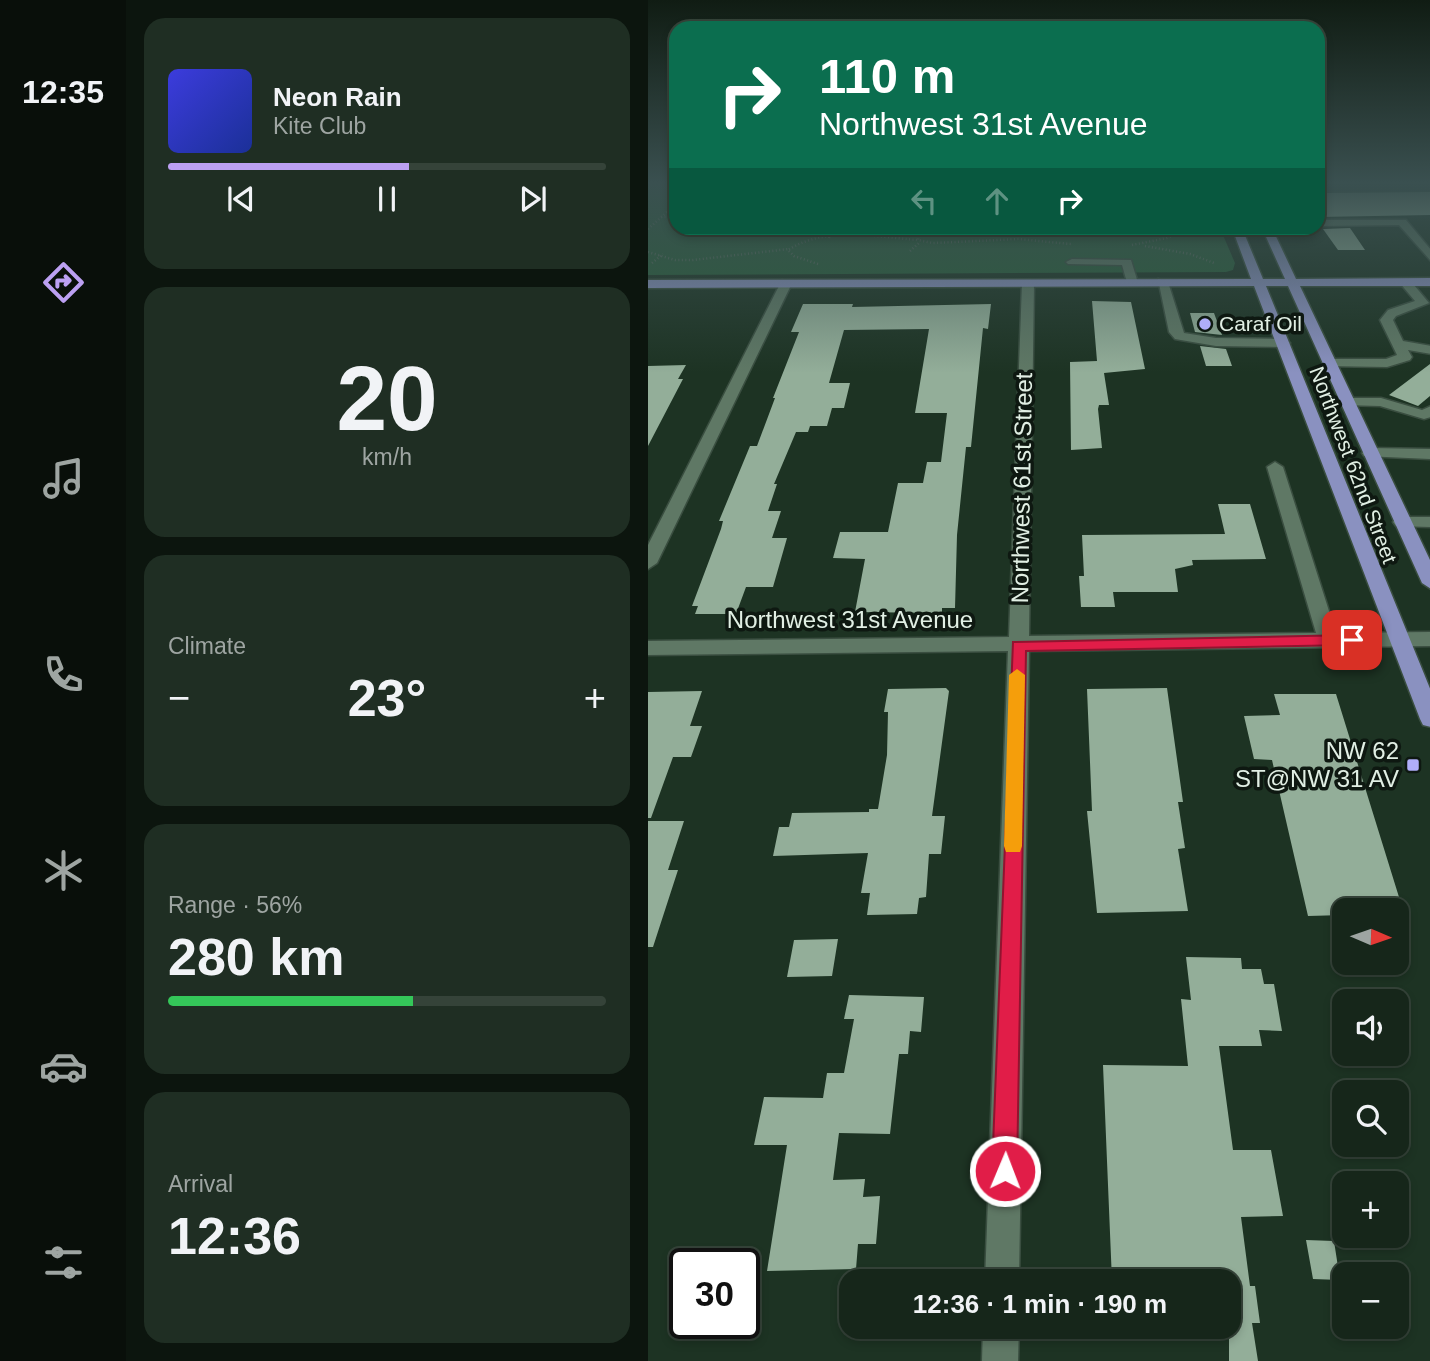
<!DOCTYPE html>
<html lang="en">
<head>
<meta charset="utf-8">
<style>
  :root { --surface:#16261a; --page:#1f2e23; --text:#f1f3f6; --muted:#9ea5a2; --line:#354339; --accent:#bca0f2 }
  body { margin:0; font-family:Helvetica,sans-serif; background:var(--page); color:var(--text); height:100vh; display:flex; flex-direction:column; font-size:26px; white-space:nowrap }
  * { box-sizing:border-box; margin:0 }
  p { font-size:23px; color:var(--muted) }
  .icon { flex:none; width:38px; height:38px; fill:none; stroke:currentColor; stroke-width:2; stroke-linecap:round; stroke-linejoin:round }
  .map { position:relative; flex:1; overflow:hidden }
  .side { display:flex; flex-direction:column; gap:18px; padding:18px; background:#0c150e; width:522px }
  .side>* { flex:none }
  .hud { position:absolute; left:21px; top:21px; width:656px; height:214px; border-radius:21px; box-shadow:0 4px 10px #0003,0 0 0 2px var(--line); background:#0b6e4f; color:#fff; overflow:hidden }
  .needle { width:46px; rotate:92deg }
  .tools { position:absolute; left:684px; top:898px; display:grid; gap:14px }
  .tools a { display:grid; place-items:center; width:77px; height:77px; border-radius:14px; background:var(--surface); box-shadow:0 4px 10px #0003,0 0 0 2px var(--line); font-size:35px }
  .speed { position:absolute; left:21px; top:1248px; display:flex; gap:14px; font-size:35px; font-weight:700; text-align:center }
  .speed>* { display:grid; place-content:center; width:91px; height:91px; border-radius:50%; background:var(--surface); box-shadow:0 4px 10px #0003,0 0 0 2px var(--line); line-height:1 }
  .speed .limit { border:4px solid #111; border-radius:10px; background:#fff; color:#111 }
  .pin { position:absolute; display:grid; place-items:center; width:60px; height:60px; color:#fff; margin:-30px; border-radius:14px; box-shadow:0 4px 10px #0006 }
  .me { position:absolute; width:77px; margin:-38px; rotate:1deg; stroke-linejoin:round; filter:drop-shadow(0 0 5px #0008) }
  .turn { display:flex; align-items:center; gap:24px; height:147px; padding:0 35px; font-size:32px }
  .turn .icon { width:91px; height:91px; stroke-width:2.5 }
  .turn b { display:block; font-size:49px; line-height:60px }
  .lanes { display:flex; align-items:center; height:66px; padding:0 35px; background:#0003; justify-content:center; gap:35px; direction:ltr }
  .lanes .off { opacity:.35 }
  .big { font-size:52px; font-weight:700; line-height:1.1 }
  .side .card { flex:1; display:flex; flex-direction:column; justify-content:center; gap:10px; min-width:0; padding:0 24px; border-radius:21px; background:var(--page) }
  .side .dial { align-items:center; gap:0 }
  .dial b { font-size:91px; line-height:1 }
  .song { display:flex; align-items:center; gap:21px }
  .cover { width:84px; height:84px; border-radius:10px; background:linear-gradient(135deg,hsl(240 70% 55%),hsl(230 70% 35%)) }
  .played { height:7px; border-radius:4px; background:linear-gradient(90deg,var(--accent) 55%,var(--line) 55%) }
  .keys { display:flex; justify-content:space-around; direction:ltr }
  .heat { display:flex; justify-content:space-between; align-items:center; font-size:38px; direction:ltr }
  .charge { height:10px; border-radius:5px; background:linear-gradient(90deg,#34c759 56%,var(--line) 0) }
  .trip { position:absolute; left:191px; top:1269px; width:402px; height:70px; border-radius:21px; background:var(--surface); box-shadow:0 4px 10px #0003,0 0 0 2px var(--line); font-weight:700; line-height:70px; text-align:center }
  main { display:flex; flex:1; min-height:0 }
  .tab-bar { display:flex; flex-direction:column; width:126px; justify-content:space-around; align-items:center; background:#090f0a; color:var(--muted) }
  .tab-bar .icon { width:49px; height:49px }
  .tab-bar .on { color:var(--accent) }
  .tab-bar b { font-size:32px; color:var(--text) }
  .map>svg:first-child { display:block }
  .green { fill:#295e39 }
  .building { fill:#93ae99 }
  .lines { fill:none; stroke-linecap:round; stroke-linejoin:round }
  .minor-casing { stroke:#3a4e40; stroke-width:3 }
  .major-casing { stroke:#3a4e40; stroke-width:3 }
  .path { stroke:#5a6e60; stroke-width:2.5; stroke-dasharray:1 2.5; stroke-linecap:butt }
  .minor { fill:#5f7865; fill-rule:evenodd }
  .major { fill:#8a91c0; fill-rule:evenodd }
  .route { fill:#e11d48; stroke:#92132f; stroke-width:2 }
  .slow { fill:#f59e0b }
  .poi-dot { fill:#b0aefa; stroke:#0e1811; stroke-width:2.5 }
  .labels { text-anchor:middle; stroke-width:7; stroke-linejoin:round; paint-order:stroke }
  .far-poi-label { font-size:21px; fill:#e1efe4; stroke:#0e1811; text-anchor:start }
  .far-street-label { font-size:21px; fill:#e1efe4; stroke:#0e1811 }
  .street-label { font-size:24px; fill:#e1efe4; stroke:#0e1811 }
  .poi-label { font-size:24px; fill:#e1efe4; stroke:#0e1811; text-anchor:end }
</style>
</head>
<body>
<main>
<nav class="tab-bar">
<b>12:35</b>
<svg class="icon on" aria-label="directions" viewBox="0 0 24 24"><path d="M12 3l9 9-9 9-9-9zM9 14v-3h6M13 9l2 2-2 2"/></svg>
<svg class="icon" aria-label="music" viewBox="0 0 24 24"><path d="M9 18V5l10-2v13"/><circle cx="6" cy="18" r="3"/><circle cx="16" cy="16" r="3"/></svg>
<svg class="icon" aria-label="phone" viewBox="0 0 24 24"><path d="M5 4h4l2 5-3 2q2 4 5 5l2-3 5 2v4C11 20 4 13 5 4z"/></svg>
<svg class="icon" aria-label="climate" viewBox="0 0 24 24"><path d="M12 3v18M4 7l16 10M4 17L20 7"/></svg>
<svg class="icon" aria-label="car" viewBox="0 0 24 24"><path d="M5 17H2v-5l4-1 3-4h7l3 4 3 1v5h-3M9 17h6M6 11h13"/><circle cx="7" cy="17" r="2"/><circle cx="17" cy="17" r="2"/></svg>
<svg class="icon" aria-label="filters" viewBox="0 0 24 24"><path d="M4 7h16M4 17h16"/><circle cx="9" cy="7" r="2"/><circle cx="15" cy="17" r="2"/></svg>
</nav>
<section class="side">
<div class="card">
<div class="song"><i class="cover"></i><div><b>Neon Rain</b><p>Kite Club</p></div></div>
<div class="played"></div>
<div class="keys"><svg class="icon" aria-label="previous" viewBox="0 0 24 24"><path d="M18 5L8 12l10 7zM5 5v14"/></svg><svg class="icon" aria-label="pause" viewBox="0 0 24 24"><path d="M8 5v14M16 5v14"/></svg><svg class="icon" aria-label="next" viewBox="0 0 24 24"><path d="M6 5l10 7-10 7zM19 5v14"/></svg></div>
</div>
<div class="card dial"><b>20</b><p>km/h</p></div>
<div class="card"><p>Climate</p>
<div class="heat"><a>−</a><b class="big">23°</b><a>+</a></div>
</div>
<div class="card"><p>Range · 56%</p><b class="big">280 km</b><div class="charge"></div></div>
<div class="card"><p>Arrival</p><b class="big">12:36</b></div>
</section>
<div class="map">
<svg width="783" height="1361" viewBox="0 0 783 1361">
  <rect width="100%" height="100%" fill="#1d3323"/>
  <path class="green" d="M 0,182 L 28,182 L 28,228 L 572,228 L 587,263 L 585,270 L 578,272 L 0,275 Z"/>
  <path class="building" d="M 670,183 L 677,193 L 782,192 L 782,215 L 670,217 Z
    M 702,228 L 717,250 L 690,250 L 675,229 Z
    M 444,301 L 483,302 L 497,369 L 456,373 L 461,405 L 451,405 L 450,409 L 454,448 L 423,450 L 422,362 L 449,361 Z
    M 155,304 L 205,304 L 204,307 L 343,304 L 340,329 L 335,328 L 323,447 L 318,447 L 309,535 L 307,608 L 294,608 L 294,613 L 207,612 L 217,559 L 185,558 L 192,532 L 240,532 L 250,483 L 275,483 L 279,462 L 293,462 L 299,413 L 267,413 L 281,329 L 196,330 L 181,383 L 202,383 L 196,408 L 184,408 L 179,426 L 162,426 L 160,432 L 148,432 L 126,484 L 129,484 L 120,511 L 133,511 L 124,538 L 139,538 L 125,587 L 98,587 L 88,614 L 47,614 L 50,606 L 44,606 L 73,529 L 75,521 L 71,521 L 102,446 L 109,446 L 127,398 L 125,398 L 151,332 L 143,332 Z
    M 542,313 L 566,313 L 574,335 L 547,332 Z
    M 552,346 L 578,349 L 584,366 L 558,366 Z
    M 782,364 L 782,396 L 770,406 L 741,395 Z
    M 38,365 L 30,379 L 35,379 L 0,446 L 0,366 Z
    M 570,504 L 602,504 L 618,559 L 544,560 L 545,565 L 527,569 L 530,592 L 465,592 L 467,607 L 433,607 L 431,576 L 436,576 L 434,535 L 577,534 Z
    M 298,688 L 301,691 L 284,816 L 297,816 L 293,854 L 281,854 L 278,897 L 271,898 L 269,914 L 219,915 L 222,893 L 213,893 L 220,853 L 125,856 L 131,827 L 141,827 L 144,813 L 221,812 L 221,809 L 230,809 L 239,755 L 240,712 L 236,712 L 240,689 Z
    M 519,688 L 535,802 L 530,802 L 537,848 L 530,849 L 540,911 L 449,913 L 439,811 L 444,811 L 439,689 Z
    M 54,691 L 42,726 L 54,726 L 43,757 L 25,757 L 3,818 L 0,818 L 0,692 Z
    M 626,694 L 688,694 L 755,910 L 696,910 L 696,915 L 660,916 L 624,760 L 606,759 L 596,716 L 632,715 Z
    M 0,821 L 36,821 L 20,870 L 30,870 L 5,947 L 0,947 Z
    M 190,939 L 184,976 L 139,977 L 146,940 Z
    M 538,957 L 593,958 L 594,969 L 613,969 L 616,984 L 626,984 L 634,1031 L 611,1030 L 614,1046 L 571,1046 L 585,1150 L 623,1150 L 635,1216 L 593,1217 L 602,1286 L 607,1286 L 612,1323 L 604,1323 L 610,1361 L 581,1361 L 581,1281 L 464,1281 L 455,1065 L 540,1066 L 533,999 L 543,1000 Z
    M 201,995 L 276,997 L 273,1032 L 262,1031 L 260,1054 L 251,1054 L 242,1134 L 191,1133 L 185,1180 L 217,1179 L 215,1197 L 232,1196 L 228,1244 L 210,1244 L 208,1269 L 119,1271 L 139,1145 L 106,1145 L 116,1097 L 175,1098 L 179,1073 L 196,1073 L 206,1019 L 196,1019 Z
    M 658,1240 L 686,1241 L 692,1280 L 665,1279 Z"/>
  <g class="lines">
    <g class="minor-casing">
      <path id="minor" d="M 670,220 L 758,220 L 783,250 L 783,261 L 751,225 L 670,226 Z
        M 424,259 L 483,260 L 490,283 L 480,286 L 474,265 L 420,264 L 418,262 Z
        M 510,279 L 520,282 L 536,333 L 568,338 L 635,339 L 642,343 L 635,347 L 568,346 L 527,339 L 521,332 Z
        M 753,279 L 761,279 L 781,303 L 748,316 L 745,320 L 755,341 L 783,346 L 783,354 L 760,350 L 764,357 L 762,360 L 739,367 L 676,366 L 676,360 L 681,359 L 738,359 L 749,355 L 732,320 L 740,310 L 767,301 L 751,282 Z
        M 134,280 L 144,283 L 9,563 L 0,569 L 0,545 Z
        M 380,280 L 386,284 L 381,636 L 668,633 L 619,467 L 627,462 L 635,467 L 688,633 L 783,632 L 783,646 L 381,651 L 371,1281 L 337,1281 L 360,651 L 0,655 L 0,641 L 361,637 L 374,284 Z
        M 699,398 L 733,398 L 774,410 L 783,406 L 783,417 L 776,419 L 732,406 L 694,405 L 692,402 Z
        M 722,448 L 783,449 L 783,459 L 716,456 L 714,453 Z
        M 754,517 L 783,517 L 783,527 L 748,526 L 745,522 L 748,518 Z
        M 335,1326 L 371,1326 L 370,1361 L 334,1361 Z"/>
    </g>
    <g class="major-casing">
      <path id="major" d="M 584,228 L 594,228 L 615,279 L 637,279 L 614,228 L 624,228 L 648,279 L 783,278 L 783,286 L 652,286 L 783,562 L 783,589 L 774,583 L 640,286 L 618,286 L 783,691 L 783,727 L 775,725 L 772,719 L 606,286 L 0,288 L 0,280 L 603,279 Z"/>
    </g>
    <path class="path" d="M 13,217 L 28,217
      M 272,228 L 270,240 L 285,243 L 370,239 L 423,244
      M 0,229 L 28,204
      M 181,238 L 185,228
      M 484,245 L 519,238 L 539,228
      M 497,246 L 542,254 L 566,263
      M 262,251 L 272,242
      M 0,252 L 27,260 L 45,260 L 141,249
      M 4,263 L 15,254
      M 170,264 L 146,256 L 140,250 C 177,226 228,237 270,240"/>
    <use href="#minor" class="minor"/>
    <use href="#major" class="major"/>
  </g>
  <linearGradient id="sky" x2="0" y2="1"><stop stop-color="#101c13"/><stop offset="0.49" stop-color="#3a5050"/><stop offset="1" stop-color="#3a5050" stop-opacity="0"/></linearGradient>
  <rect width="783" height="373" fill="url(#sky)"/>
  <path class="route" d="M 704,635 L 711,640 L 704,645 L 378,651 L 369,1171 L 365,1179 L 357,1183 L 348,1179 L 344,1171 L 365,642 Z"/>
  <path class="slow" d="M 369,669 L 377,675 L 374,846 L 372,852 L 358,852 L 356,846 L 361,675 Z"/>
  <g class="poi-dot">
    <circle cx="557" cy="324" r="7"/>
    <rect x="758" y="758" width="14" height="14" rx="3.5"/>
  </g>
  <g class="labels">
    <g class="far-poi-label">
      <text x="571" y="331">Caraf Oil</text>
    </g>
    <g class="far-street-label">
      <text transform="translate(705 465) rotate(69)" y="7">Northwest 62nd Street</text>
    </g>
    <g class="street-label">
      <text transform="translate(374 488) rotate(-89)" y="8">Northwest 61st Street</text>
      <text x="202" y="628">Northwest 31st Avenue</text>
    </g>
    <g class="poi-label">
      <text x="751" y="759">NW 62<tspan x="751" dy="28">ST@NW 31 AV</tspan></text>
    </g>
  </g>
</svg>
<div class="tools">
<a><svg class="needle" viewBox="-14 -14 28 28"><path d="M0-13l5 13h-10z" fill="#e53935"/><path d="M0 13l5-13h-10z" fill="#9ea5a2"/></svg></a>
<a><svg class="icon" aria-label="sound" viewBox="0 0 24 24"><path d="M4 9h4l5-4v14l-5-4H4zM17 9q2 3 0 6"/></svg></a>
<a><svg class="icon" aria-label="search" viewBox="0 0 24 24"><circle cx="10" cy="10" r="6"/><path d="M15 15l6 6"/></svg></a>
<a>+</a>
<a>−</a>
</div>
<div class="speed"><div class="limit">30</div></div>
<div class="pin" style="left:704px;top:640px;background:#d93025"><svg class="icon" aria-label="arrive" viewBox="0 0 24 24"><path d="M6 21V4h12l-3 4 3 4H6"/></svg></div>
<svg class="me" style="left:357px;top:1171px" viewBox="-20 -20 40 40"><circle r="17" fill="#e11d48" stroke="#fff" stroke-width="3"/><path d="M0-11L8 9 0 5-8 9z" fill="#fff"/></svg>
<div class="trip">12:36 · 1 min · 190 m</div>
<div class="hud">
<div class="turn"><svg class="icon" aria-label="right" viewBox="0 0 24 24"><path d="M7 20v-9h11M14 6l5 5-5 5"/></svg><div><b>110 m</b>Northwest 31st Avenue</div></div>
<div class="lanes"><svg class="icon off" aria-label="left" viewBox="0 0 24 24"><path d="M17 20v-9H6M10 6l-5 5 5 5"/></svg><svg class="icon off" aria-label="ahead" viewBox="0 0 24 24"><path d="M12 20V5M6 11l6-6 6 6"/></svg><svg class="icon" aria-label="right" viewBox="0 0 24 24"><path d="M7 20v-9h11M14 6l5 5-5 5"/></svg></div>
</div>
</div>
</main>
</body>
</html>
